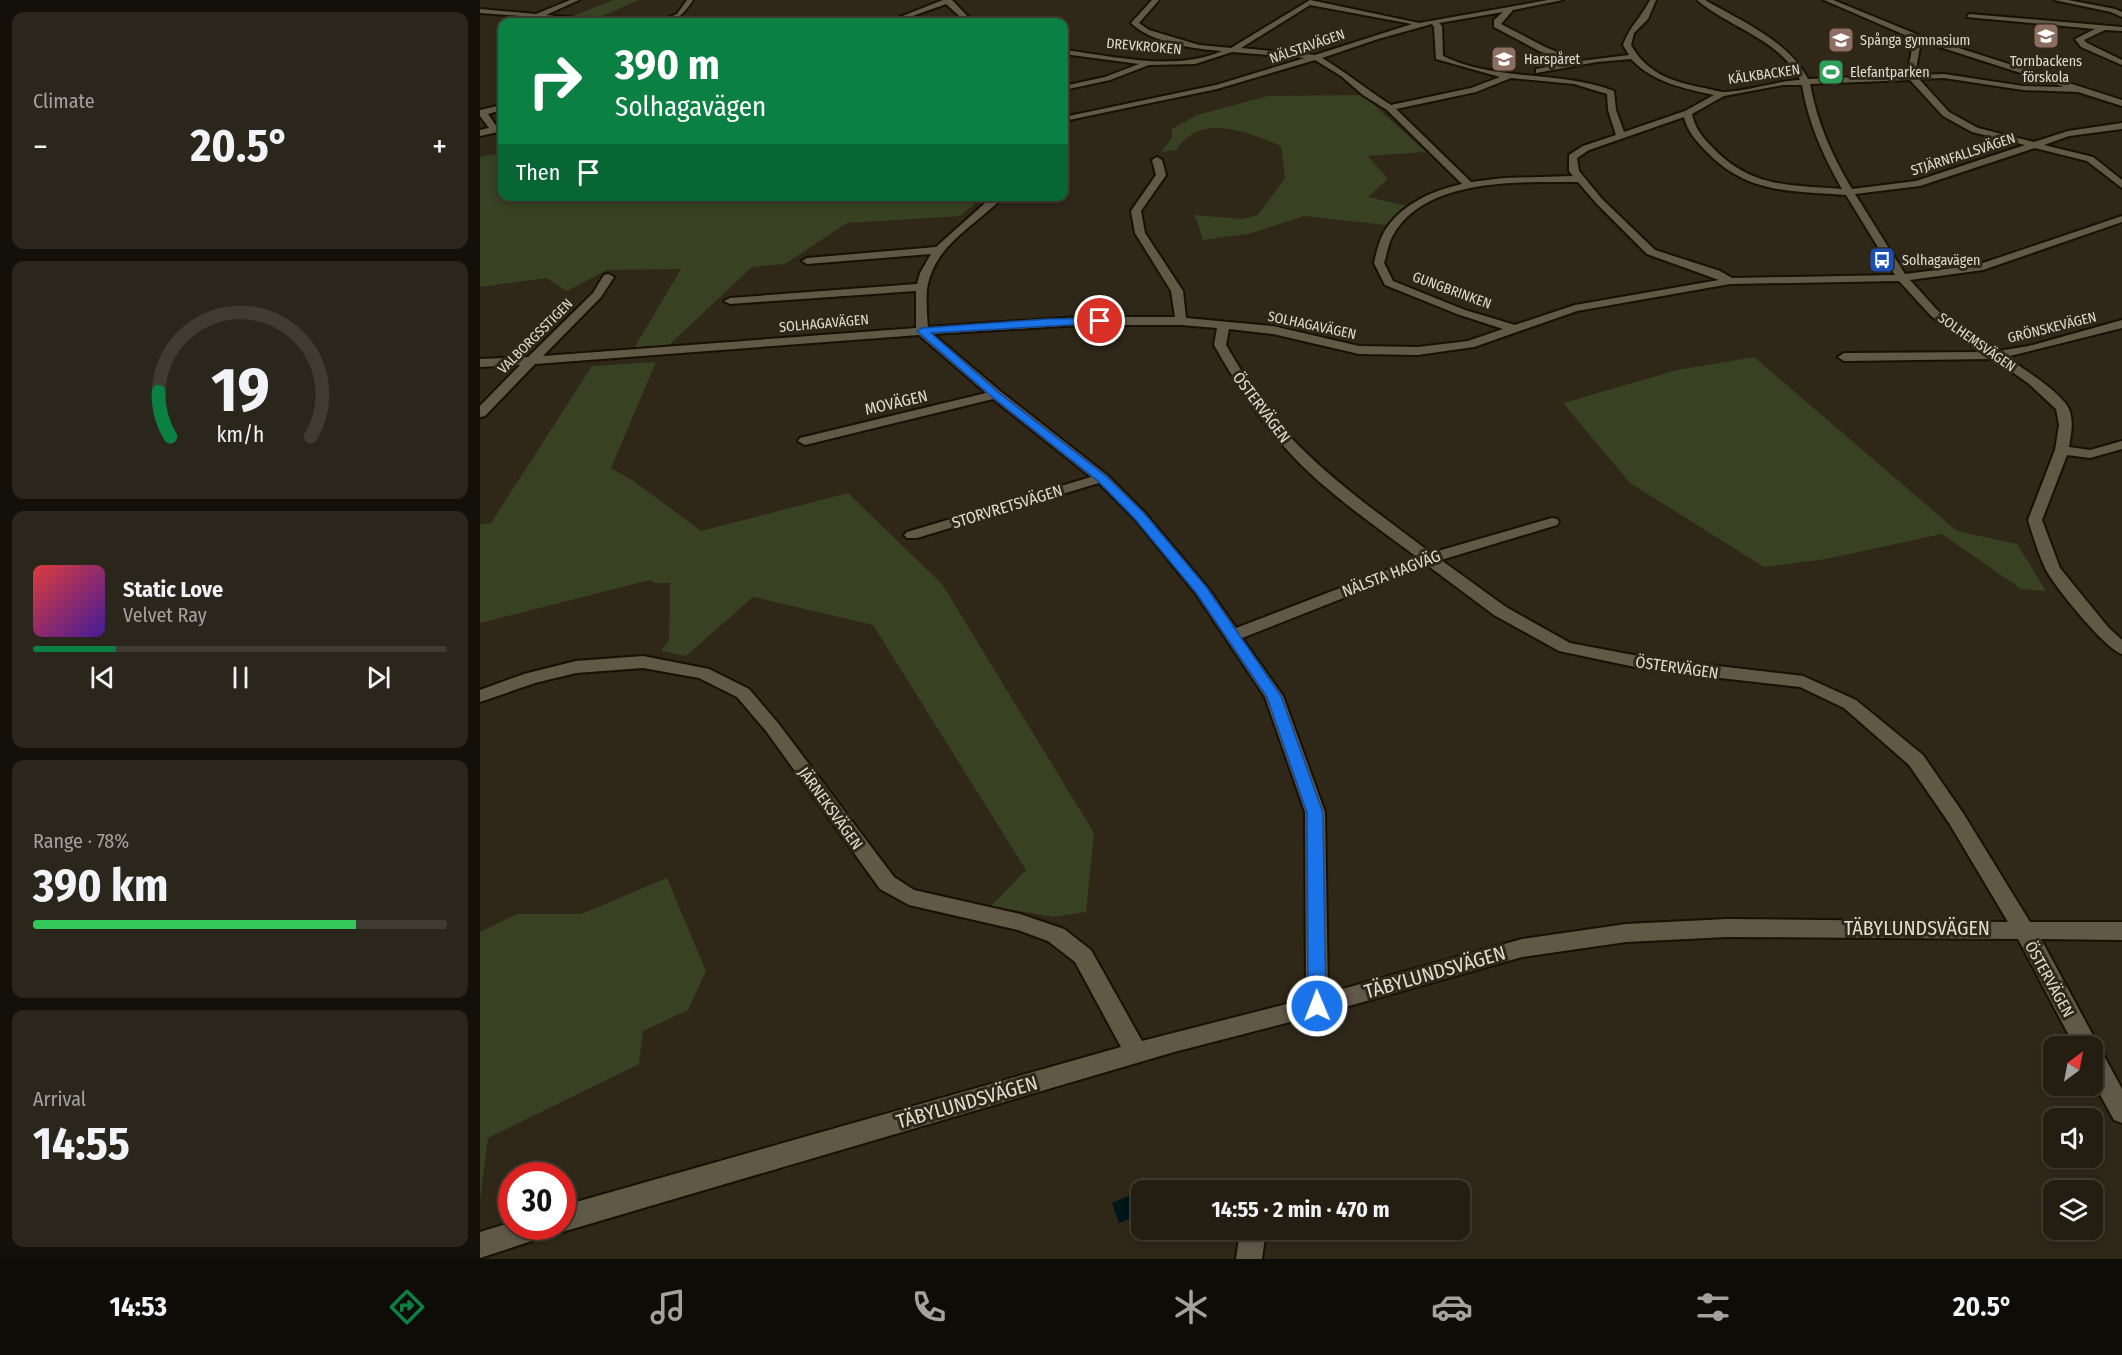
<!DOCTYPE html>
<html lang="en">
<head>
<meta charset="utf-8">
<style>
  :root { --surface:#231d12; --page:#2b261b; --text:#f1f3f6; --muted:#a3a29f; --line:#403b32; --accent:#0b8043 }
  body { margin:0; font-family:"Fira Sans Condensed",sans-serif; background:var(--page); color:var(--text); height:100vh; display:flex; flex-direction:column; font-size:22px; white-space:nowrap }
  * { box-sizing:border-box; margin:0 }
  p { font-size:20px; color:var(--muted) }
  .icon { flex:none; width:33px; height:33px; fill:none; stroke:currentColor; stroke-width:2; stroke-linecap:round; stroke-linejoin:round }
  .map { position:relative; flex:1; overflow:hidden }
  .drawer { display:flex; flex-direction:column; gap:12px; padding:12px; background:#13100a; width:480px }
  .drawer>* { flex:none }
  .hud { position:absolute; left:18px; top:18px; width:570px; height:183px; border-radius:12px; box-shadow:0 3px 9px #0003,0 0 0 2px var(--line); background:#0b8043; color:#fff; overflow:hidden }
  .needle { width:39px; rotate:32deg }
  .tools { position:absolute; left:1563px; top:1036px; display:grid; gap:12px }
  .tools a { display:grid; place-items:center; width:60px; height:60px; border-radius:12px; background:var(--surface); box-shadow:0 3px 9px #0003,0 0 0 2px var(--line); font-size:30px }
  .speed { position:absolute; left:18px; top:1162px; display:flex; gap:12px; font-size:30px; font-weight:700; text-align:center }
  .speed>* { display:grid; place-content:center; width:78px; height:78px; border-radius:50%; background:var(--surface); box-shadow:0 3px 9px #0003,0 0 0 2px var(--line); line-height:1 }
  .speed .limit { border:9px solid #d22; background:#fff; color:#111 }
  .pin { position:absolute; display:grid; place-items:center; width:51px; height:51px; color:#fff; margin:-26px; border:3px solid #fff; border-radius:50%; box-shadow:0 2px 6px #0007 }
  .me { position:absolute; width:66px; margin:-33px; rotate:359deg; stroke-linejoin:round; filter:drop-shadow(0 0 4px #0008) }
  .turn { display:flex; align-items:center; gap:21px; height:126px; padding:0 18px; font-size:27px }
  .turn .icon { width:78px; height:78px; stroke-width:2.5 }
  .turn b { display:block; font-size:42px; line-height:51px }
  .then { display:flex; align-items:center; height:57px; padding:0 18px; background:#0003; gap:12px; font-size:22px }
  .big { font-size:45px; font-weight:700; line-height:1.1 }
  .drawer .tile { flex:1; display:flex; flex-direction:column; justify-content:center; gap:9px; min-width:0; padding:0 21px; border-radius:12px; background:var(--page) }
  .drawer .dial { align-items:center; gap:0 }
  .dial svg { height:156px; overflow:visible; fill:none; stroke:var(--line); stroke-width:7; stroke-linecap:round; text-anchor:middle }
  .dial text { fill:var(--text); stroke:none }
  .song { display:flex; align-items:center; gap:18px }
  .cover { width:72px; height:72px; border-radius:9px; background:linear-gradient(135deg,hsl(0 70% 55%),hsl(260 70% 35%)) }
  .played { height:6px; border-radius:3px; background:linear-gradient(90deg,var(--accent) 20%,var(--line) 20%) }
  .keys { display:flex; justify-content:space-around; direction:ltr }
  .heat { display:flex; justify-content:space-between; align-items:center; font-size:33px; direction:ltr }
  .charge { height:9px; border-radius:4px; background:linear-gradient(90deg,#34c759 78%,var(--line) 0) }
  .trip { position:absolute; left:651px; top:1180px; width:339px; height:60px; border-radius:12px; background:var(--surface); box-shadow:0 3px 9px #0003,0 0 0 2px var(--line); font-weight:700; line-height:60px; text-align:center }
  .dock { display:flex; height:96px; justify-content:space-around; align-items:center; background:#0e0c07; color:var(--muted) }
  .dock .icon { width:42px; height:42px }
  .dock .selected { color:var(--accent) }
  .dock b { font-size:27px; color:var(--text) }
  main { display:flex; flex:1; min-height:0 }
  .map>svg:first-child { display:block }
  .green { fill:#384122 }
  .water { fill:#001619 }
  .lines { fill:none; stroke-linecap:round; stroke-linejoin:round }
  .minor-casing { stroke:#171003; stroke-width:4 }
  .minor { fill:#615948; fill-rule:evenodd }
  .route { fill:#1a73e8; stroke:#114b97; stroke-width:1.5 }
  .labels { text-anchor:middle; stroke-width:6; stroke-linejoin:round; paint-order:stroke }
  .far-poi-label { font-size:14px; fill:#e1dcd3; stroke:#2f2718; text-anchor:start }
  .far-street-label { font-size:14px; fill:#e1dcd3; stroke:#2f2718 }
  .street-label { font-size:16px; fill:#e1dcd3; stroke:#2f2718 }
  .near-street-label { font-size:20px; fill:#e1dcd3; stroke:#2f2718 }
</style>
</head>
<body>
<main>
<section class="drawer">
<div class="tile"><p>Climate</p>
<div class="heat"><a>−</a><b class="big">20.5°</b><a>+</a></div>
</div>
<div class="tile dial"><svg viewBox="0 0 100 80">
<path d="M14 69A42 42 0 1 1 86 69"/>
<path d="M14 69A42 42 0 0 1 8 46" stroke="#0b8043"/>
<text x="50" y="56" font-size="32" font-weight="700">19</text>
<text x="50" y="72" font-size="11">km/h</text>
</svg></div>
<div class="tile">
<div class="song"><i class="cover"></i><div><b>Static Love</b><p>Velvet Ray</p></div></div>
<div class="played"></div>
<div class="keys"><svg class="icon" aria-label="previous" viewBox="0 0 24 24"><path d="M18 5L8 12l10 7zM5 5v14"/></svg><svg class="icon" aria-label="pause" viewBox="0 0 24 24"><path d="M8 5v14M16 5v14"/></svg><svg class="icon" aria-label="next" viewBox="0 0 24 24"><path d="M6 5l10 7-10 7zM19 5v14"/></svg></div>
</div>
<div class="tile"><p>Range · 78%</p><b class="big">390 km</b><div class="charge"></div></div>
<div class="tile"><p>Arrival</p><b class="big">14:55</b></div>
</section>
<div class="map">
<svg width="1642" height="1259" viewBox="0 0 1642 1259">
  <rect width="100%" height="100%" fill="#2f2718"/>
  <path class="green" d="M 133,0 L 159,0 L 115,19 L 90,17 Z
    M 883,95 L 946,152 L 888,156 L 908,179 L 888,197 L 928,206 L 905,225 L 824,216 L 768,234 L 723,240 L 715,215 L 762,219 L 778,215 L 805,178 L 801,146 C 766,132 722,112 696,150 L 681,152 L 692,138 L 692,129 L 717,115 L 788,96 Z
    M 22,153 L 22,196 L 503,197 L 480,216 L 367,223 L 305,264 L 272,267 L 189,345 L 153,350 L 201,269 L 127,270 L 87,291 L 66,278 L 0,287 L 0,157 Z
    M 1274,357 L 1477,531 L 1537,544 L 1566,591 L 1541,589 L 1462,534 L 1346,559 L 1284,567 L 1150,483 L 1083,403 L 1197,370 Z
    M 176,362 L 131,468 L 152,480 L 221,531 L 368,493 L 462,584 L 614,833 L 606,912 L 573,917 L 511,906 L 546,870 L 393,625 L 273,597 L 206,656 L 181,651 L 189,640 L 190,583 L 175,583 L 170,580 L 0,623 L 0,524 L 11,523 L 112,366 Z
    M 187,878 L 226,971 L 208,1010 L 163,1031 L 159,1064 L 8,1138 L 0,1200 L 0,932 L 37,914 L 101,914 Z"/>
  <path class="water" d="M 665,1189 L 666,1191 L 662,1191 L 661,1214 L 639,1223 L 632,1203 Z"/>
  <g class="lines">
    <g class="minor-casing">
      <path id="minor" d="M 90,0 L 99,0 L 66,15 L 118,20 L 121,22 L 0,13 L 0,9 L 56,14 Z
        M 207,0 L 213,0 C 203,15 197,22 177,22 L 197,14 Z
        M 463,0 L 472,0 L 493,22 L 486,22 L 466,4 L 416,22 L 407,22 Z
        M 672,0 L 679,0 L 659,23 L 669,30 L 719,45 L 751,48 L 830,0 L 939,23 L 1068,0 L 1083,0 L 1033,10 L 1021,24 L 1065,47 L 1100,61 L 1149,55 L 1143,45 C 1149,27 1161,18 1170,0 L 1176,0 L 1168,19 L 1154,33 L 1151,45 C 1166,72 1190,81 1219,87 C 1226,88 1235,91 1242,92 C 1265,92 1295,81 1320,80 C 1300,39 1250,28 1217,0 L 1225,0 C 1261,21 1309,41 1328,79 L 1427,75 L 1434,39 L 1344,0 L 1353,0 L 1441,36 L 1642,100 L 1642,106 L 1598,92 L 1543,90 L 1464,78 L 1439,79 L 1469,112 L 1498,128 L 1554,142 L 1588,131 L 1642,123 L 1642,129 L 1589,136 L 1564,145 L 1613,157 L 1642,180 L 1642,188 L 1607,161 L 1555,148 L 1440,186 L 1375,194 L 1425,274 L 1497,265 L 1642,216 L 1642,222 L 1503,270 L 1430,280 L 1459,312 L 1518,351 L 1549,346 L 1642,320 L 1642,328 L 1526,357 C 1541,367 1582,393 1589,409 C 1594,422 1591,434 1589,447 L 1610,450 L 1642,441 L 1642,449 L 1610,458 L 1587,455 L 1562,520 L 1580,568 L 1628,627 L 1642,640 L 1642,654 C 1626,650 1573,585 1565,568 C 1558,553 1553,536 1548,520 L 1575,450 L 1579,425 L 1576,409 L 1548,383 L 1513,359 L 1364,361 L 1358,357 L 1364,353 L 1502,352 L 1451,316 L 1419,281 L 1250,284 L 1097,311 L 994,347 L 938,355 L 879,354 L 793,334 L 749,329 L 746,345 C 767,381 789,416 819,446 C 859,486 906,519 951,553 L 1072,518 L 1077,519 L 1079,522 L 1077,525 L 961,560 L 1026,607 L 1090,643 L 1169,658 L 1323,676 L 1376,700 L 1443,755 L 1483,813 L 1550,922 L 1642,922 L 1642,940 L 1561,939 L 1642,1089 L 1642,1123 L 1634,1120 L 1612,1080 L 1612,1047 L 1595,1047 L 1538,939 L 1247,937 L 1146,942 L 1042,957 L 837,1015 L 694,1052 L 82,1232 L 73,1228 L 82,1227 L 82,1206 L 641,1047 L 595,962 L 568,941 L 538,930 L 429,905 L 400,889 L 286,731 L 257,697 L 219,678 L 163,668 L 96,673 L 55,683 L 0,702 L 0,690 L 44,674 L 96,661 L 163,656 L 229,669 L 269,689 L 298,723 L 414,877 L 434,890 L 540,914 L 584,929 L 611,950 L 662,1041 L 826,999 L 825,812 L 785,697 L 716,594 L 655,519 L 619,483 L 437,538 L 427,538 L 424,535 L 427,532 L 611,477 L 513,399 L 325,445 L 318,441 L 320,438 L 506,393 L 439,335 L 55,364 L 5,416 L 0,417 L 0,406 L 40,365 L 0,367 L 0,359 L 48,357 L 113,293 L 124,275 L 128,274 L 134,277 L 121,297 L 63,356 L 436,328 L 436,291 L 250,304 L 244,301 L 250,298 L 437,284 L 440,273 L 451,254 L 327,264 L 322,261 L 327,258 L 456,247 L 513,196 L 524,196 C 496,226 454,244 447,289 C 446,302 447,315 448,327 L 600,317 L 695,317 L 691,291 L 655,233 L 651,211 L 676,175 L 672,160 L 677,157 L 682,160 L 686,175 L 661,211 L 665,233 L 703,291 L 706,318 L 793,326 L 879,346 L 938,347 L 988,341 L 1023,329 L 977,314 L 905,285 L 894,263 C 896,254 898,245 902,236 C 917,206 951,191 982,184 L 907,110 L 883,95 L 861,76 L 835,60 L 737,89 L 584,121 L 584,117 L 736,85 L 825,58 L 752,52 L 715,64 L 669,65 L 630,80 L 584,90 L 584,86 L 625,77 L 659,64 L 584,54 L 584,50 C 635,56 693,72 742,51 C 715,49 671,43 651,23 ZM 830,5 L 932,24 L 835,55 L 761,48 ZM 1023,12 L 1014,20 L 1014,27 L 1059,51 L 1090,63 L 1056,69 L 1056,73 L 1117,62 L 1151,59 C 1174,83 1203,88 1234,95 L 1205,111 L 1144,132 L 1136,110 L 1134,91 C 1079,70 1016,82 963,56 L 962,26 L 959,23 ZM 952,24 L 954,27 L 956,59 L 1020,77 L 991,88 L 911,105 C 887,90 866,72 842,58 L 898,39 ZM 1441,41 L 1584,87 L 1543,86 L 1464,74 L 1435,75 ZM 1031,78 L 1094,84 L 1127,94 L 1128,110 L 1136,135 L 1103,146 L 1089,155 L 1089,171 L 1093,176 L 1024,178 L 991,182 L 916,109 L 996,92 ZM 1430,80 L 1463,116 L 1492,132 L 1545,145 L 1436,181 L 1372,189 C 1352,156 1337,122 1330,84 ZM 1303,85 L 1322,85 C 1328,122 1343,156 1362,189 C 1311,185 1272,188 1234,149 C 1223,138 1215,129 1212,114 L 1244,96 ZM 1204,117 C 1207,131 1217,142 1227,152 C 1267,194 1312,191 1366,195 L 1415,275 L 1252,278 L 1240,271 L 1175,250 L 1122,199 L 1099,171 L 1097,158 L 1109,150 ZM 1098,182 L 1116,203 L 1167,254 L 1239,280 L 1095,305 L 1035,325 L 985,310 L 913,281 L 904,263 C 907,254 908,245 912,237 C 943,177 1042,182 1098,182 ZM 600,325 L 701,325 L 737,328 L 734,345 C 755,382 778,418 807,450 C 844,491 894,525 938,558 L 756,628 L 728,588 L 665,513 L 627,475 L 520,391 L 453,334 ZM 947,565 L 1014,615 L 1079,651 L 1169,670 L 1320,687 L 1364,708 L 1429,765 L 1469,823 L 1528,922 L 1247,919 L 1146,924 L 1042,939 L 848,993 L 845,812 L 803,696 L 762,638 Z
        M 1574,0 L 1588,0 L 1635,9 L 1642,12 L 1642,17 L 1631,12 Z
        M 1489,14 L 1642,27 L 1642,31 L 1625,30 L 1604,40 L 1607,43 L 1642,60 L 1642,65 L 1601,47 L 1595,39 L 1615,29 L 1487,17 Z
        M 22,105 L 22,110 L 8,114 L 19,130 L 18,132 L 0,136 L 0,130 L 9,128 L 0,116 L 0,110 Z
        M 32,1222 L 32,1227 L 71,1227 L 67,1236 L 0,1258 L 0,1232 Z
        M 760,1230 L 786,1230 L 782,1259 L 756,1259 Z"/>
    </g>
    <use href="#minor" class="minor"/>
  </g>
  <path class="route" d="M 620,318 L 625,321 L 624,323 L 451,333 L 518,392 L 626,476 L 664,513 L 727,588 L 801,696 L 843,813 L 846,1006 L 844,1011 L 837,1014 L 830,1011 L 828,1006 L 827,813 L 787,697 L 717,594 L 655,519 L 618,481 L 511,396 L 437,331 L 442,328 L 567,319 Z"/>
  <defs>
    <g id="school-square" transform="scale(1.35)"><rect x="-9" y="-9" width="18" height="18" rx="4" fill="#8d6e63" stroke="#2f2718"/><path d="M0-5L7-2L0 1L-7-2ZM-4 1L0 2.5L4 1V4Q0 6-4 4Z" fill="#fff"/></g>
    <g id="stadium-square" transform="scale(1.35)"><rect x="-9" y="-9" width="18" height="18" rx="4" fill="#2e9e5b" stroke="#2f2718"/><path d="M0-5a6.5 5 0 1 0 0 10a6.5 5 0 1 0 0-10ZM-3.5-1.8h7v3.6h-7Z" fill="#fff"/></g>
    <g id="bus-square" transform="scale(1.35)"><rect x="-9" y="-9" width="18" height="18" rx="4" fill="#1a4fb4" stroke="#2f2718"/><path d="M-5-6H5V4H4V6H2V4H-2V6H-4V4H-5ZM-3.5-4V0h7V-4ZM-3.5 1.2v1.5H-2V1.2ZM2 1.2v1.5H3.5V1.2Z" fill="#fff"/></g>
  </defs>
  <g fill-rule="evenodd">
    <use href="#school-square" x="1566" y="36"/>
    <use href="#school-square" x="1361" y="40"/>
    <use href="#school-square" x="1024" y="59"/>
    <use href="#stadium-square" x="1351" y="72"/>
    <use href="#bus-square" x="1402" y="260"/>
  </g>
  <g class="labels">
    <g class="far-poi-label">
      <text x="1380" y="45">Spånga gymnasium</text>
      <text x="1044" y="64">Harspåret</text>
      <text x="1566" y="66" text-anchor="middle">Tornbackens<tspan x="1566" dy="16">förskola</tspan></text>
      <text x="1370" y="77">Elefantparken</text>
      <text x="1422" y="265">Solhagavägen</text>
    </g>
    <g class="far-street-label">
      <text transform="translate(664 46) rotate(5)" y="5">DREVKROKEN</text>
      <text transform="translate(827 46) rotate(-19)" y="5">NÄLSTAVÄGEN</text>
      <text transform="translate(1284 74) rotate(-8)" y="5">KÄLKBACKEN</text>
      <text transform="translate(1483 154) rotate(-18)" y="5">STJÄRNFALLSVÄGEN</text>
      <text transform="translate(972 290) rotate(20)" y="5">GUNGBRINKEN</text>
      <text transform="translate(344 323) rotate(-5)" y="5">SOLHAGAVÄGEN</text>
      <text transform="translate(832 325) rotate(12)" y="5">SOLHAGAVÄGEN</text>
      <text transform="translate(1572 327) rotate(-14)" y="5">GRÖNSKEVÄGEN</text>
      <text transform="translate(55 336) rotate(-45)" y="5">VALBORGSSTIGEN</text>
      <text transform="translate(1497 342) rotate(35)" y="5">SOLHEMSVÄGEN</text>
    </g>
    <g class="street-label">
      <text transform="translate(416 402) rotate(-13)" y="6">MOVÄGEN</text>
      <text transform="translate(782 407) rotate(53)" y="6">ÖSTERVÄGEN</text>
      <text transform="translate(527 506) rotate(-17)" y="6">STORVRETSVÄGEN</text>
      <text transform="translate(911 573) rotate(-21)" y="6">NÄLSTA HAGVÄG</text>
      <text transform="translate(1197 667) rotate(8)" y="6">ÖSTERVÄGEN</text>
      <text transform="translate(351 808) rotate(54)" y="6">JÄRNEKSVÄGEN</text>
      <text transform="translate(1570 979) rotate(61)" y="6">ÖSTERVÄGEN</text>
    </g>
    <g class="near-street-label">
      <text x="1437" y="935">TÄBYLUNDSVÄGEN</text>
      <text transform="translate(955 972) rotate(-16)" y="7">TÄBYLUNDSVÄGEN</text>
      <text transform="translate(487 1102) rotate(-16)" y="7">TÄBYLUNDSVÄGEN</text>
    </g>
  </g>
</svg>
<div class="tools">
<a><svg class="needle" viewBox="-14 -14 28 28"><path d="M0-13l5 13h-10z" fill="#e53935"/><path d="M0 13l5-13h-10z" fill="#a3a29f"/></svg></a>
<a><svg class="icon" aria-label="sound" viewBox="0 0 24 24"><path d="M4 9h4l5-4v14l-5-4H4zM17 9q2 3 0 6"/></svg></a>
<a><svg class="icon" aria-label="layers" viewBox="0 0 24 24"><path d="M12 4l9 5-9 5-9-5zM3 14l9 5 9-5"/></svg></a>
</div>
<div class="speed"><div class="limit">30</div></div>
<div class="pin" style="left:620px;top:321px;background:#d93025"><svg class="icon" aria-label="arrive" viewBox="0 0 24 24"><path d="M6 21V4h12l-3 4 3 4H6"/></svg></div>
<svg class="me" style="left:837px;top:1006px" viewBox="-20 -20 40 40"><circle r="17" fill="#1a73e8" stroke="#fff" stroke-width="3"/><path d="M0-11L8 9 0 5-8 9z" fill="#fff"/></svg>
<div class="trip">14:55 · 2 min · 470 m</div>
<div class="hud">
<div class="turn"><svg class="icon" aria-label="right" viewBox="0 0 24 24"><path d="M7 20v-9h11M14 6l5 5-5 5"/></svg><div><b>390 m</b>Solhagavägen</div></div>
<div class="then">Then<svg class="icon" aria-label="arrive" viewBox="0 0 24 24"><path d="M6 21V4h12l-3 4 3 4H6"/></svg></div>
</div>
</div>
</main>
<nav class="dock">
<b>14:53</b>
<svg class="icon selected" aria-label="directions" viewBox="0 0 24 24"><path d="M12 3l9 9-9 9-9-9zM9 14v-3h6M13 9l2 2-2 2"/></svg>
<svg class="icon" aria-label="music" viewBox="0 0 24 24"><path d="M9 18V5l10-2v13"/><circle cx="6" cy="18" r="3"/><circle cx="16" cy="16" r="3"/></svg>
<svg class="icon" aria-label="phone" viewBox="0 0 24 24"><path d="M5 4h4l2 5-3 2q2 4 5 5l2-3 5 2v4C11 20 4 13 5 4z"/></svg>
<svg class="icon" aria-label="climate" viewBox="0 0 24 24"><path d="M12 3v18M4 7l16 10M4 17L20 7"/></svg>
<svg class="icon" aria-label="car" viewBox="0 0 24 24"><path d="M5 17H2v-5l4-1 3-4h7l3 4 3 1v5h-3M9 17h6M6 11h13"/><circle cx="7" cy="17" r="2"/><circle cx="17" cy="17" r="2"/></svg>
<svg class="icon" aria-label="filters" viewBox="0 0 24 24"><path d="M4 7h16M4 17h16"/><circle cx="9" cy="7" r="2"/><circle cx="15" cy="17" r="2"/></svg>
<b>20.5°</b>
</nav>
</body>
</html>
